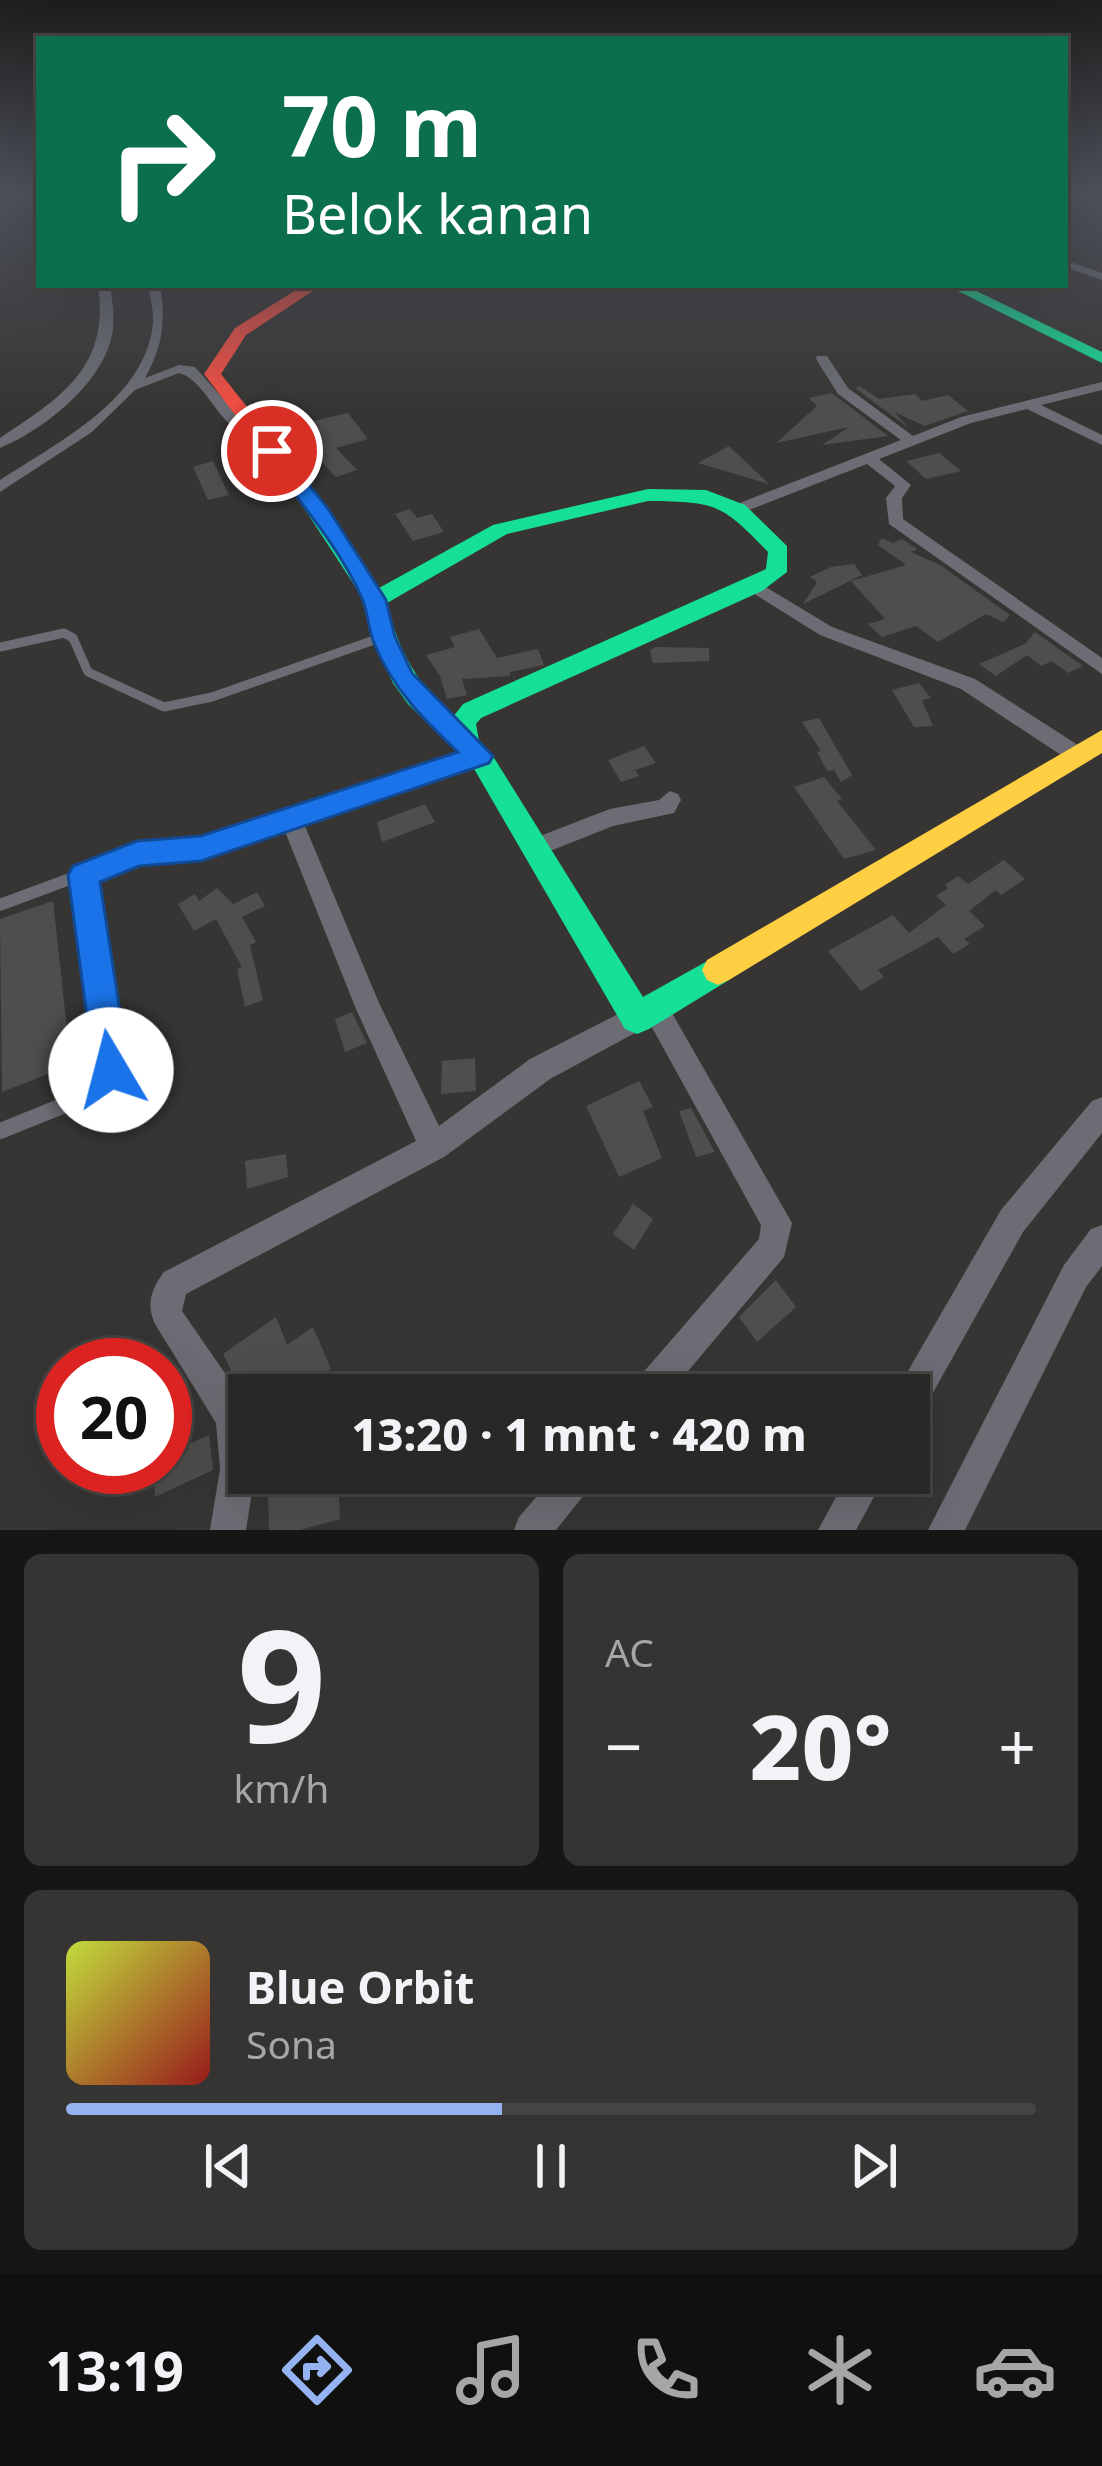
<!DOCTYPE html>
<html lang="id">
<head>
<meta charset="utf-8">
<style>
  :root { --surface:#292826; --page:#353432; --text:#f1f3f6; --muted:#a5a6a7; --line:#454443; --accent:#95b2f1 }
  body { margin:0; font-family:"Noto Sans",sans-serif; background:var(--page); color:var(--text); height:100vh; display:flex; flex-direction:column; font-size:45px; white-space:nowrap }
  * { box-sizing:border-box; margin:0 }
  p { font-size:39px; color:var(--muted) }
  .icon { flex:none; width:66px; height:66px; fill:none; stroke:currentColor; stroke-width:2; stroke-linecap:round; stroke-linejoin:round }
  .map { position:relative; height:1530px; overflow:hidden }
  .drawer { display:flex; flex-direction:column; gap:24px; padding:24px; background:#171615; flex:1 }
  .drawer>* { flex:none }
  .top-card { position:absolute; left:36px; top:36px; width:1032px; height:252px; border-radius:0px; box-shadow:0 12px 48px #0002,0 0 0 3px var(--line); background:#0b6e4f; color:#fff; overflow:hidden }
  .speed { position:absolute; left:36px; top:1338px; display:flex; gap:24px; font-size:60px; font-weight:700; text-align:center }
  .speed>* { display:grid; place-content:center; width:156px; height:156px; border-radius:50%; background:var(--surface); box-shadow:0 12px 48px #0002,0 0 0 3px var(--line); line-height:1 }
  .speed .limit { border:18px solid #d22; background:#fff; color:#111 }
  .pin { position:absolute; display:grid; place-items:center; width:102px; height:102px; color:#fff; margin:-51px; border:6px solid #fff; border-radius:50%; box-shadow:0 3px 12px #0007 }
  .me { position:absolute; width:132px; margin:-66px; rotate:352deg; stroke-linejoin:round; filter:drop-shadow(0 0 9px #0008) }
  .turn { display:flex; align-items:center; gap:42px; height:252px; padding:0 48px; font-size:54px }
  .turn .icon { width:156px; height:156px; stroke-width:2.5 }
  .turn b { display:block; font-size:84px; line-height:102px }
  .big { font-size:90px; font-weight:800; line-height:1.1 }
  .drawer .widget { flex:1; display:flex; flex-direction:column; justify-content:center; gap:18px; min-width:0; padding:0 42px; border-radius:18px; background:var(--page) }
  .drawer .dial { align-items:center; gap:0 }
  .dial b { font-size:156px; line-height:1 }
  .song { display:flex; align-items:center; gap:36px }
  .cover { width:144px; height:144px; border-radius:18px; background:linear-gradient(135deg,hsl(70 70% 55%),hsl(0 70% 35%)) }
  .played { height:12px; border-radius:6px; background:linear-gradient(90deg,var(--accent) 45%,var(--line) 45%) }
  .keys { display:flex; justify-content:space-around; direction:ltr }
  .heat { display:flex; justify-content:space-between; align-items:center; font-size:66px; direction:ltr }
  .drawer .tiles { flex:1; display:grid; gap:24px; grid-template-columns:1fr 1fr }
  .widget:last-child { grid-column:span 2 }
  .trip { position:absolute; left:228px; top:1374px; width:702px; height:120px; border-radius:0px; background:var(--surface); box-shadow:0 12px 48px #0002,0 0 0 3px var(--line); font-weight:800; line-height:120px; text-align:center }
  .tab-bar { display:flex; height:192px; justify-content:space-around; align-items:center; background:#10100f; color:var(--muted) }
  .tab-bar .icon { width:84px; height:84px }
  .tab-bar .current { color:var(--accent) }
  .tab-bar b { font-size:54px; color:var(--text) }
  .map>svg:first-child { display:block }
  .building { fill:#504e4d }
  .lines { fill:none; stroke-linecap:round; stroke-linejoin:round }
  .lane-far2 { stroke:#6c6d74; stroke-width:9 }
  .lane-far1 { stroke:#6c6d74; stroke-width:12 }
  .lane { stroke:#6c6d74; stroke-width:16 }
  .street { fill:#6c6d74; fill-rule:evenodd }
  .fast { fill:#16e098; fill-rule:evenodd }
  .slow { fill:#ffcf43; fill-rule:evenodd }
  .jam { fill:#f24e42; fill-rule:evenodd }
  .route { fill:#1a73e8; stroke:#114b97; stroke-width:3 }
</style>
</head>
<body>
<div class="map">
<svg width="1102" height="1530" viewBox="0 0 1102 1530">
  <rect width="100%" height="100%" fill="#373533"/>
  <path class="building" d="M 860,386 L 879,399 L 915,394 L 922,401 L 948,395 L 968,411 L 925,426 L 894,412 L 910,429 L 855,388 Z
    M 832,393 L 888,436 L 822,445 L 849,427 L 776,443 L 817,406 L 809,398 Z
    M 348,413 L 368,439 L 336,448 L 357,470 L 336,477 L 317,457 L 305,460 L 282,428 Z
    M 729,446 L 769,484 L 698,463 Z
    M 939,453 L 961,471 L 926,479 L 906,461 Z
    M 213,461 L 229,495 L 208,500 L 193,467 Z
    M 410,509 L 417,518 L 432,514 L 444,532 L 413,541 L 395,514 Z
    M 882,538 L 893,543 L 902,539 L 917,549 L 911,552 L 940,565 L 1010,615 L 1003,622 L 986,614 L 938,642 L 916,626 L 882,637 L 868,624 L 885,619 L 851,581 L 906,565 L 878,545 Z
    M 854,564 L 862,575 L 803,604 L 817,582 L 810,577 L 831,567 Z
    M 479,629 L 497,658 L 538,649 L 544,665 L 510,672 L 510,676 L 462,679 L 467,695 L 447,699 L 440,676 L 426,655 L 455,647 L 450,637 Z
    M 1035,632 L 1083,666 L 1068,673 L 1052,661 L 1041,666 L 1027,655 L 996,676 L 979,664 L 1025,644 Z
    M 656,647 L 709,648 L 709,661 L 653,663 L 650,650 Z
    M 919,683 L 931,698 L 922,700 L 933,726 L 914,727 L 892,690 Z
    M 819,718 L 852,775 L 841,782 L 834,770 L 827,771 L 817,752 L 821,751 L 802,722 Z
    M 644,746 L 656,763 L 635,770 L 639,776 L 621,782 L 608,760 Z
    M 824,777 L 842,799 L 837,801 L 876,850 L 844,859 L 794,787 Z
    M 425,804 L 435,822 L 382,842 L 377,822 Z
    M 1004,860 L 1025,879 L 1001,895 L 996,890 L 969,911 L 985,926 L 964,939 L 970,944 L 953,954 L 938,937 L 878,970 L 884,977 L 861,991 L 828,951 L 893,915 L 909,933 L 946,905 L 936,896 L 948,888 L 945,885 L 958,876 L 968,884 Z
    M 217,888 L 233,904 L 257,892 L 265,906 L 242,917 L 256,942 L 250,945 L 263,1000 L 245,1007 L 237,969 L 242,967 L 216,919 L 194,931 L 178,904 L 195,894 L 199,901 Z
    M 53,901 L 71,1065 L 2,1092 L 0,919 Z
    M 352,1012 L 367,1043 L 345,1052 L 335,1019 Z
    M 475,1058 L 476,1091 L 441,1094 L 442,1061 Z
    M 639,1081 L 653,1107 L 643,1111 L 662,1158 L 619,1177 L 586,1106 Z
    M 691,1108 L 715,1152 L 696,1157 L 679,1111 Z
    M 286,1154 L 288,1177 L 247,1189 L 245,1161 Z
    M 633,1204 L 653,1219 L 634,1250 L 613,1234 Z
    M 776,1280 L 796,1307 L 757,1342 L 739,1317 Z
    M 276,1317 L 287,1345 L 313,1327 L 331,1369 L 326,1372 L 333,1395 L 243,1395 L 223,1354 Z
    M 209,1435 L 213,1470 L 155,1497 L 153,1467 L 165,1467 L 165,1455 Z
    M 338,1475 L 340,1519 L 300,1530 L 269,1530 L 268,1494 Z"/>
  <g class="lines">
    <path class="lane-far2" d="M 0,647 L 64,633 L 73,638 L 88,672 L 164,707 L 212,697 L 380,638
      M 410,779 L 476,757"/>
    <path class="lane-far1" d="M 0,905 L 137,854 L 201,849 L 419,776
      M 64,1105 L 113,1080 L 83,875"/>
    <path class="lane" d="M 0,1131 L 72,1102"/>
    <path class="street" d="M 1065,260 L 1102,273 L 1102,280 L 1065,267 Z
      M 98,285 L 110,285 C 113,305 116,323 110,343 C 96,388 43,430 0,448 L 0,438 C 62,397 110,367 98,285 Z
      M 148,285 L 160,285 C 166,322 163,345 145,378 L 179,365 L 195,367 L 239,417 L 252,416 L 252,422 L 231,425 C 213,410 201,379 179,373 L 135,390 L 92,432 L 0,492 L 0,480 C 57,443 146,399 153,323 C 154,311 150,297 148,285 Z
      M 817,356 L 827,356 L 848,388 L 913,436 L 961,417 L 1102,382 L 1102,390 L 1041,405 L 1102,435 L 1102,445 L 1027,409 L 971,423 L 879,459 L 911,485 L 902,498 L 903,519 L 1102,658 L 1102,674 L 889,524 L 886,498 L 895,486 L 867,464 L 744,512 L 732,512 L 732,506 L 901,440 L 838,394 L 816,359 Z
      M 754,580 L 832,627 L 975,679 L 1084,749 L 1087,755 L 1077,763 L 1070,761 L 961,689 L 820,635 L 748,590 L 748,582 Z
      M 670,791 L 678,794 L 681,800 L 674,813 L 613,826 L 535,857 L 527,855 L 524,848 L 527,841 L 610,809 L 659,800 Z
      M 291,810 L 299,813 L 302,819 L 379,1003 L 439,1126 L 530,1059 L 628,1009 L 642,1008 L 646,999 L 655,996 L 664,999 L 792,1223 L 784,1257 L 668,1395 L 629,1395 L 634,1383 L 759,1239 L 761,1225 L 649,1022 L 646,1027 L 550,1079 L 444,1157 L 186,1294 L 182,1311 L 233,1385 L 245,1409 L 249,1419 L 249,1473 L 255,1473 L 246,1530 L 210,1530 L 220,1469 L 216,1423 L 155,1324 C 146,1305 151,1289 164,1272 L 416,1141 L 356,1009 L 280,819 L 283,813 Z
      M 1102,1097 L 1102,1133 L 1023,1232 L 921,1414 L 909,1419 L 909,1395 L 895,1395 L 897,1390 L 1001,1210 L 1092,1101 Z
      M 1102,1225 L 1102,1266 L 1086,1287 L 965,1530 L 928,1530 L 1064,1265 L 1091,1229 Z
      M 557,1473 L 598,1473 L 592,1485 L 556,1530 L 514,1530 L 519,1517 Z
      M 849,1473 L 887,1473 L 856,1530 L 818,1530 Z"/>
    <path class="fast" d="M 946,285 L 964,285 L 1102,352 L 1102,363 Z
      M 301,482 L 308,484 L 379,588 L 493,525 L 648,489 L 706,490 L 745,505 L 787,546 L 787,572 L 762,591 L 481,718 L 476,724 L 479,741 L 491,753 L 643,997 L 718,955 L 729,960 L 734,970 L 729,980 L 649,1029 L 637,1034 L 625,1029 L 473,767 L 408,704 L 393,683 L 371,637 L 364,600 L 291,488 ZM 648,501 C 716,502 721,503 768,552 L 766,569 L 463,704 L 453,717 C 417,683 398,651 387,603 L 507,534 Z"/>
    <path class="slow" d="M 1102,730 L 1102,753 L 729,980 L 718,985 L 707,980 L 702,970 L 707,960 Z"/>
    <path class="jam" d="M 304,285 L 322,285 L 246,335 L 221,374 L 311,488 L 301,494 L 294,492 L 204,374 L 235,328 Z"/>
  </g>
  <linearGradient id="sky" x2="0" y2="1"><stop stop-color="#1e1d1c"/><stop offset="0.47" stop-color="#4d515b"/><stop offset="1" stop-color="#4d515b" stop-opacity="0"/></linearGradient>
  <rect width="1102" height="409" fill="url(#sky)"/>
  <path class="route" d="M 265,447 L 279,447 L 329,510 L 386,600 L 395,637 L 412,673 L 493,756 L 489,763 L 201,861 L 139,866 L 100,882 L 129,1070 L 124,1082 L 111,1088 L 99,1082 L 94,1070 L 68,875 L 73,866 L 137,841 L 201,836 L 458,752 C 422,718 393,689 374,643 C 368,628 368,612 362,598 C 338,544 296,498 262,451 Z"/>
</svg>
<div class="speed"><div class="limit">20</div></div>
<div class="pin" style="left:272px;top:451px;background:#d93025"><svg class="icon" aria-label="arrive" viewBox="0 0 24 24"><path d="M6 21V4h12l-3 4 3 4H6"/></svg></div>
<svg class="me" style="left:111px;top:1070px" viewBox="-20 -20 40 40"><circle r="19" fill="#fff"/><path d="M0-13L10 11 0 6-10 11z" fill="#1a73e8"/></svg>
<div class="trip">13:20 · 1 mnt · 420 m</div>
<div class="top-card">
<div class="turn"><svg class="icon" aria-label="right" viewBox="0 0 24 24"><path d="M7 20v-9h11M14 6l5 5-5 5"/></svg><div><b>70 m</b>Belok kanan</div></div>
</div>
</div>
<section class="drawer">
<div class="tiles">
<div class="widget dial"><b>9</b><p>km/h</p></div>
<div class="widget"><p>AC</p>
<div class="heat"><a>−</a><b class="big">20°</b><a>+</a></div>
</div>
<div class="widget">
<div class="song"><i class="cover"></i><div><b>Blue Orbit</b><p>Sona</p></div></div>
<div class="played"></div>
<div class="keys"><svg class="icon" aria-label="previous" viewBox="0 0 24 24"><path d="M18 5L8 12l10 7zM5 5v14"/></svg><svg class="icon" aria-label="pause" viewBox="0 0 24 24"><path d="M8 5v14M16 5v14"/></svg><svg class="icon" aria-label="next" viewBox="0 0 24 24"><path d="M6 5l10 7-10 7zM19 5v14"/></svg></div>
</div>
</div>
</section>
<nav class="tab-bar">
<b>13:19</b>
<svg class="icon current" aria-label="directions" viewBox="0 0 24 24"><path d="M12 3l9 9-9 9-9-9zM9 14v-3h6M13 9l2 2-2 2"/></svg>
<svg class="icon" aria-label="music" viewBox="0 0 24 24"><path d="M9 18V5l10-2v13"/><circle cx="6" cy="18" r="3"/><circle cx="16" cy="16" r="3"/></svg>
<svg class="icon" aria-label="phone" viewBox="0 0 24 24"><path d="M5 4h4l2 5-3 2q2 4 5 5l2-3 5 2v4C11 20 4 13 5 4z"/></svg>
<svg class="icon" aria-label="climate" viewBox="0 0 24 24"><path d="M12 3v18M4 7l16 10M4 17L20 7"/></svg>
<svg class="icon" aria-label="car" viewBox="0 0 24 24"><path d="M5 17H2v-5l4-1 3-4h7l3 4 3 1v5h-3M9 17h6M6 11h13"/><circle cx="7" cy="17" r="2"/><circle cx="17" cy="17" r="2"/></svg>
</nav>
</body>
</html>
